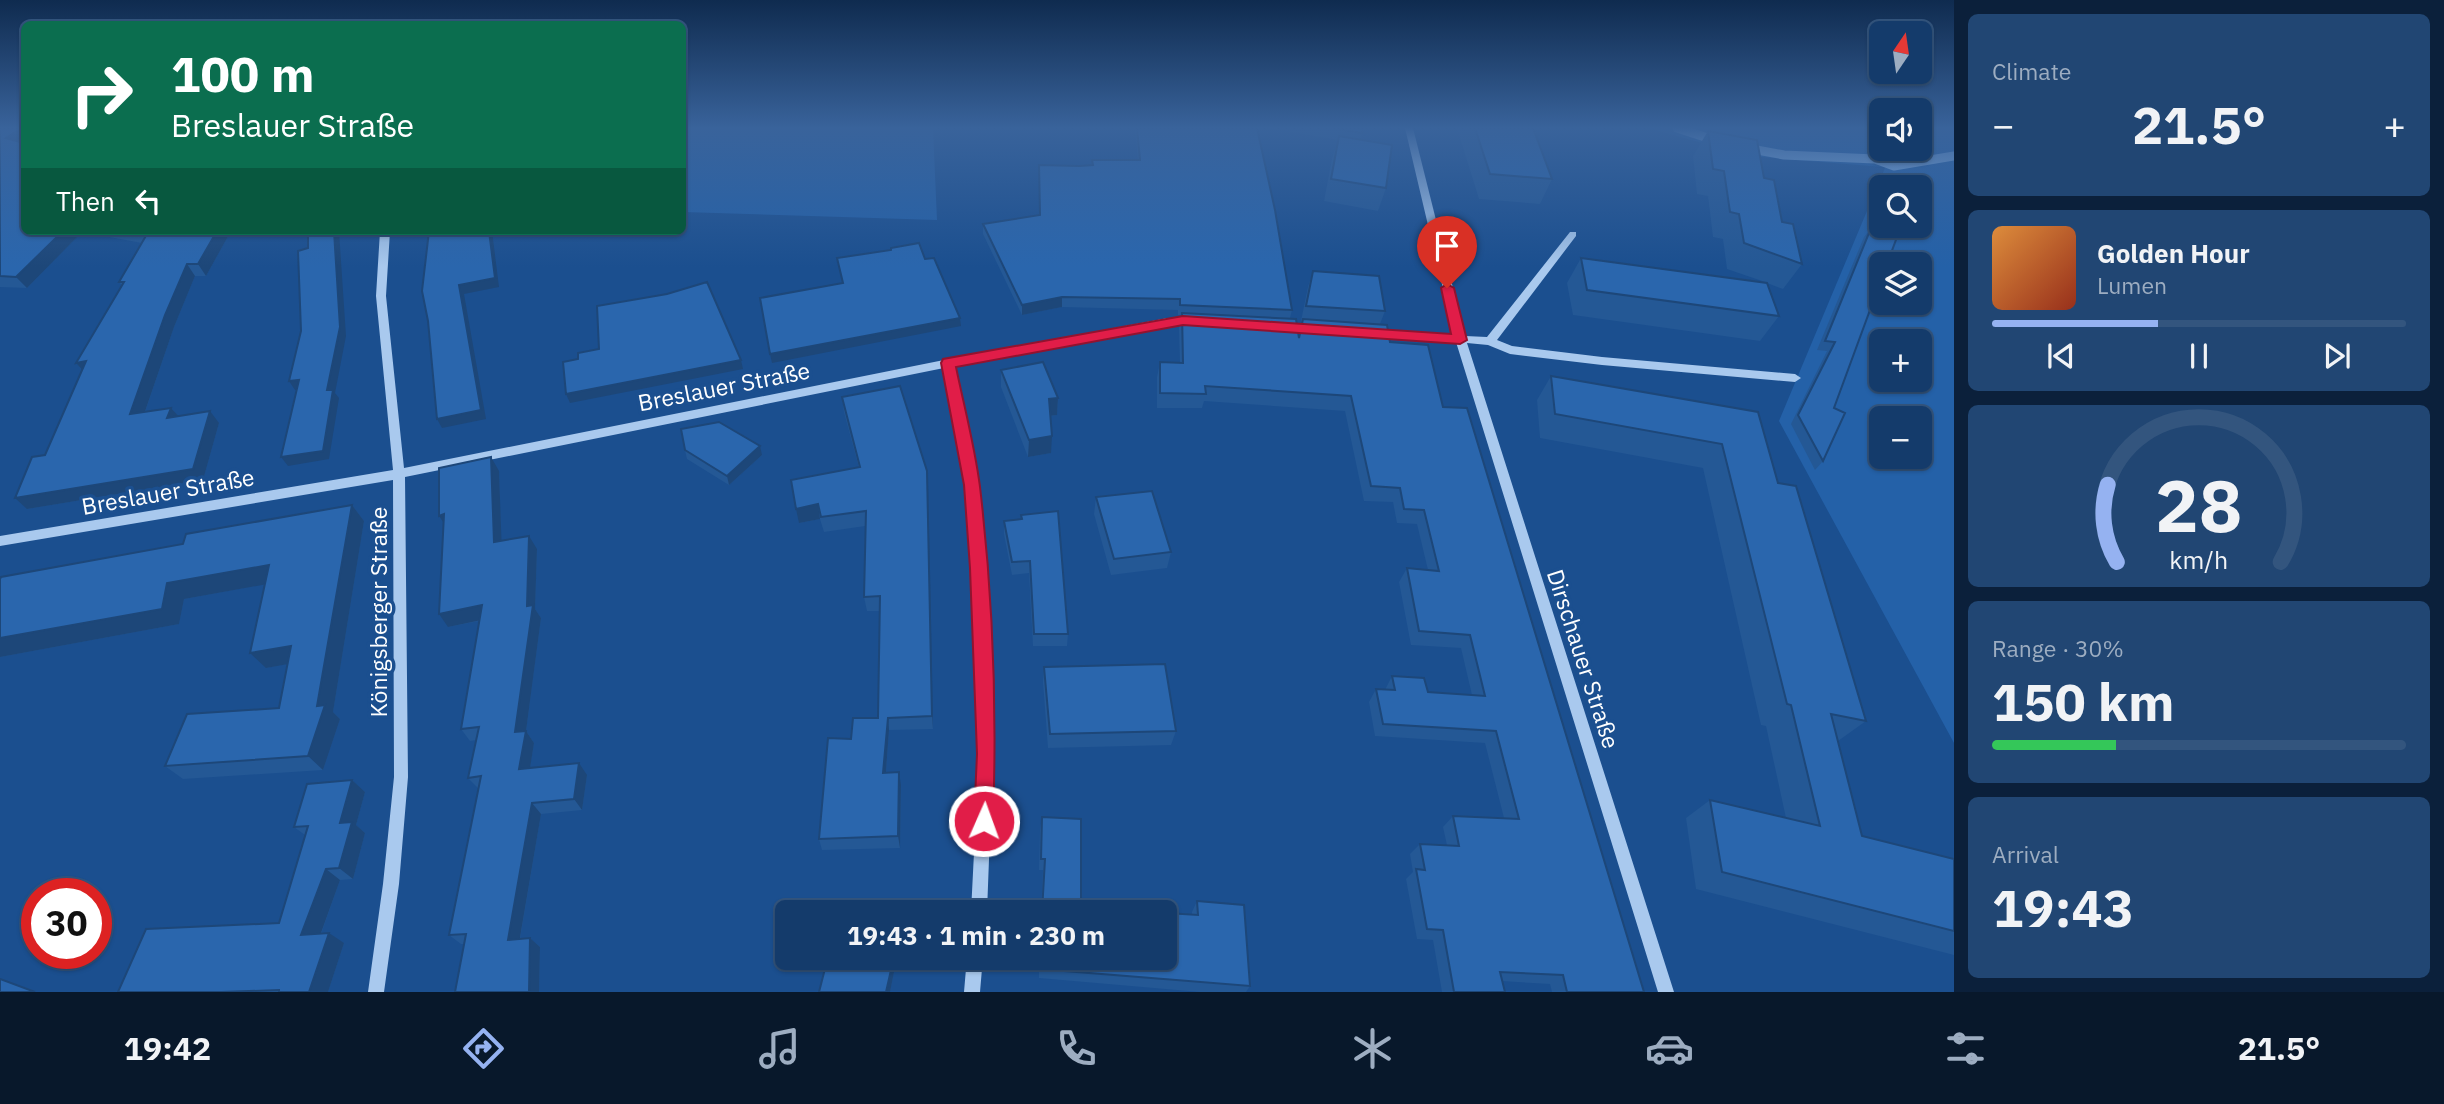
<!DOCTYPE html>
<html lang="en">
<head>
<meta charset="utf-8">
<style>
  :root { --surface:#143b6b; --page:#214673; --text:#f1f3f6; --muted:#9dadc1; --line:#33557e; --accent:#95b2f1 }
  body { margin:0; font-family:"IBM Plex Sans",sans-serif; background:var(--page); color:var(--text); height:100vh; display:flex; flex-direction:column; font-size:26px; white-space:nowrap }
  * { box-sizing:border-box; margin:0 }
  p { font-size:23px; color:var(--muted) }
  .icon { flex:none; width:38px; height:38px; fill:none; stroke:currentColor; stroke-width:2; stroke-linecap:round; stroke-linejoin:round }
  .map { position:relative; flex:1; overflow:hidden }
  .sheet { display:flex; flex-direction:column; gap:14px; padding:14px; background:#0b203b; width:490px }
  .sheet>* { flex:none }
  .hud { position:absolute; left:21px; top:21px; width:665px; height:214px; border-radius:10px; box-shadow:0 2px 5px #0004,0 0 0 2px var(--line); background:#0b6e4f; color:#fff; overflow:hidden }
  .needle { width:46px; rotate:13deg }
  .buttons { position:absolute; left:1869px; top:21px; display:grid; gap:14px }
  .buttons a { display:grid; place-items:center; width:63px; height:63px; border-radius:10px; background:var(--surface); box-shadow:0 2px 5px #0004,0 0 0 2px var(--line); font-size:35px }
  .speed { position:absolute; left:21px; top:878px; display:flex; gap:14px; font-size:35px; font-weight:700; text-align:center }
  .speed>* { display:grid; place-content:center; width:91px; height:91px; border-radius:50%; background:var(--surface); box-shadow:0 2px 5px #0004,0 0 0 2px var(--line); line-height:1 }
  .speed .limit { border:10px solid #d22; background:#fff; color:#111 }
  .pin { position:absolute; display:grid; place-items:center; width:60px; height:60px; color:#fff; margin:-72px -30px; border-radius:50% 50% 50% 0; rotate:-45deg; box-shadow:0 0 7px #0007 }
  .pin .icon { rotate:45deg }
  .me { position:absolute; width:77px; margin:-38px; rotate:2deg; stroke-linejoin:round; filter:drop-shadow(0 0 5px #0008) }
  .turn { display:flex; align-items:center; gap:24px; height:147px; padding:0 35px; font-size:32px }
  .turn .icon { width:91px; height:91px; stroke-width:2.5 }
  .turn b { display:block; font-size:49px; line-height:60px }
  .then { display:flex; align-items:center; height:66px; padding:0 35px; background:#0003; gap:14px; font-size:26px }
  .big { font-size:52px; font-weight:700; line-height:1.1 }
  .sheet .widget { flex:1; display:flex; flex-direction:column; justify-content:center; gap:10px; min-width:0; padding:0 24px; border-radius:10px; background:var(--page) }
  .sheet .dial { align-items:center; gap:0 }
  .dial svg { height:182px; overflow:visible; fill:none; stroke:var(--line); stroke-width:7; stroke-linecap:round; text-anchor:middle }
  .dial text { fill:var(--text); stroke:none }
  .song { display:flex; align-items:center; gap:21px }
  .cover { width:84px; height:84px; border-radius:10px; background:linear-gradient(135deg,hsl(30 70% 55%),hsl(10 70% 35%)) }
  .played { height:7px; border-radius:4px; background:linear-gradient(90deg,var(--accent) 40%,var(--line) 40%) }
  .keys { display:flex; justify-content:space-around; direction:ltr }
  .heat { display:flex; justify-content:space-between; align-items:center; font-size:38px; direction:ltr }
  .charge { height:10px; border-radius:5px; background:linear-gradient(90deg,#34c759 30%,var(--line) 0) }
  .trip { position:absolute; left:775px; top:900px; width:402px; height:70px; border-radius:10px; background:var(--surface); box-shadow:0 2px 5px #0004,0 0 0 2px var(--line); font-weight:700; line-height:70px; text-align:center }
  .menu { display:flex; height:112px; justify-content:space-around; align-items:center; background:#08182b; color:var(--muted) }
  .menu .icon { width:49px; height:49px }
  .menu .active { color:var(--accent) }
  .menu b { font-size:32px; color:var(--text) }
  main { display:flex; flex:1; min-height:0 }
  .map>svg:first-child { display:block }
  .green { fill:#2461a8; fill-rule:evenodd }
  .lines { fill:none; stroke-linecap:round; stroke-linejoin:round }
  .stream { stroke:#9cc4f0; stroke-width:9 }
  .minor { fill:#a9c9ee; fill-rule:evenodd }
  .wall { fill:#245895 }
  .shaded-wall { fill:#1d4779 }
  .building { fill:#2a66ad; stroke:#1d4779; stroke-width:2 }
  .route { fill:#e11d48; stroke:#92132f; stroke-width:2 }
  .labels { text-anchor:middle; stroke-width:7; stroke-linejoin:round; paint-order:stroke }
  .street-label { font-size:23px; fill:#fff; stroke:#1b4f8f }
</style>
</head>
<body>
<main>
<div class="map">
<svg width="1954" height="992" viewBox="0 0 1954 992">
  <rect width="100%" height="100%" fill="#1b4f8f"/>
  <path class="green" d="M 683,128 L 933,128 L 937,220 L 683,212 Z
    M 1648,128 L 1881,128 L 1881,149 L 1920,149 L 1920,128 L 1954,128 L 1954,155 L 1883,167 L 1749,156 Z
    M 1954,157 L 1954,743 L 1779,421 L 1885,168 ZM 1881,187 L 1920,187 L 1920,226 L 1881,226 ZM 1881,264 L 1920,264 L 1920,303 L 1881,303 ZM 1881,341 L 1920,341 L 1920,380 L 1881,380 ZM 1881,418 L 1920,418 L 1920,457 L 1881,457 Z"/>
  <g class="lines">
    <path class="stream" d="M 1677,128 L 1717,141
      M 1746,148 L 1784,155 L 1875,159 L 1894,166 L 1954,156"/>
    <path class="minor" d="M 1405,128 L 1413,128 L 1465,336 L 1487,337 L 1570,232 L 1576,232 L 1576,236 L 1497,340 L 1512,346 L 1602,357 L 1795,374 L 1801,378 L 1795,382 L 1602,365 L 1510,354 L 1488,345 L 1467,343 L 1674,992 L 1658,992 L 1456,342 L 1372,337 L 1367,333 L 1372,329 L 1454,335 Z
      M 254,231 L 296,231 L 291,234 L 258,235 L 255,234 Z
      M 380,231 L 390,231 L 386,296 L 404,468 L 949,359 L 1168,318 L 1201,318 L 1202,321 L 1201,324 L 1197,325 L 1168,326 L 955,366 L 978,485 L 985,568 L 993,754 L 987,912 L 971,912 L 979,754 L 973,568 L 966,485 L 944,368 L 405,477 L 408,777 L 399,884 L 384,992 L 368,992 L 383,884 L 394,777 L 393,480 L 0,546 L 0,536 L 393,470 L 376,296 Z
      M 967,957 L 983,957 L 980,992 L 964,992 Z"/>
  </g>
  <path class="wall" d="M 0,128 L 24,231 L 231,231 L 206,276 L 195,276 L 174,327 L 145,412 L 171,408 L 178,416 L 219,423 L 203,480 L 27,509 L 45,455 L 82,370 L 76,363 L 122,285 L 119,282 L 142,243 L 82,232 L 27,288 L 0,287 Z
    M 1135,128 L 1257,128 L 1292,310 L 1290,318 L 1298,333 L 1302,322 L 1301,321 L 1308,287 L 1313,271 L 1385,311 L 1380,324 L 1390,342 L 1443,407 L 1644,992 L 1552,992 L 1550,984 L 1502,981 L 1505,992 L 1442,992 L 1433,940 L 1417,939 L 1406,879 L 1413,872 L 1410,854 L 1420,844 L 1447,845 L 1443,827 L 1453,816 L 1504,818 L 1485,743 L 1375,736 L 1369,702 L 1376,689 L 1385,690 L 1392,676 L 1428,692 L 1472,695 L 1461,648 L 1411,645 L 1399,582 L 1407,568 L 1428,570 L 1417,524 L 1397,523 L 1393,502 L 1364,501 L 1345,411 L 1204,401 L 1202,408 L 1157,408 L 1157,377 L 1160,362 L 1180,363 L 1179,328 L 1181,315 L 1178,315 L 1178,310 L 1062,307 L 1022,315 L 983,234 L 983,224 L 1039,215 L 1039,165 L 1079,166 L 1092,165 L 1092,160 L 1138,160 Z
    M 1268,128 L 1363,128 L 1360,140 L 1386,188 L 1378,211 L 1324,201 L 1332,159 L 1338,140 Z
    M 1457,128 L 1533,128 L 1552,179 L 1540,204 L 1479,199 Z
    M 1708,131 L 1764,178 L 1782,222 L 1802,264 L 1783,289 L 1767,283 L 1779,316 L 1760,341 L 1573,315 L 1567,283 L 1581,258 L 1765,282 L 1727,269 L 1723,239 L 1713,237 L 1708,196 L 1697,194 L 1693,156 Z
    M 1871,228 L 1823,461 L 1815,470 L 1791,424 L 1827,351 L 1817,350 L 1864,237 Z
    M 1001,370 L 1058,398 L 1057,415 L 1051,416 L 1051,453 L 1028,457 L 1001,387 Z
    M 1551,376 L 1758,412 L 1778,483 L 1866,721 L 1838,741 L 1862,836 L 1954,859 L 1954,955 L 1696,889 L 1686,818 L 1710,800 L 1786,818 L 1766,726 L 1761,725 L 1703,468 L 1540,438 L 1537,400 Z
    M 842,397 L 928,486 L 933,729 L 889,730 L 886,773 L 901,785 L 900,848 L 822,850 L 819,839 L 851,739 L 878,718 L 880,611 L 867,611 L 864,597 L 865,526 L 824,532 L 820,519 L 799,523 L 859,468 L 844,412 Z
    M 685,450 L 762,455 L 729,485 L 687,459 Z
    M 499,471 L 501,540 L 537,549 L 535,609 L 541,618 L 526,731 L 534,743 L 530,768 L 587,775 L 582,810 L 541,814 L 520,939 L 530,938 L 540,947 L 539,992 L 455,992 L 464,944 L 461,944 L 449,935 L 479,789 L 468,778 L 476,740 L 470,741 L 461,729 L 479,621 L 448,627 Z
    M 1096,497 L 1171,552 L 1167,568 L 1111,575 L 1094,514 Z
    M 352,505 L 364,521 L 333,712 L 340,719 L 323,770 L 183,779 L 165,766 L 279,708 L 287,664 L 266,668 L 265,584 L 184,599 L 179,624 L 0,657 L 0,579 L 183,544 Z
    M 1021,515 L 1068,634 L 1067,646 L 1033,646 L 1029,573 L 1012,575 L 1004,534 L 1004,521 L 1021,519 Z
    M 1044,667 L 1176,731 L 1171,745 L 1048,748 L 1043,682 Z
    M 352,780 L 365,792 L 356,825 L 365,833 L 353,879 L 340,880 L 321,934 L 344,943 L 328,992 L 118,992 L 279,923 L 305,835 L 294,827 Z
    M 1042,817 L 1081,906 L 1153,912 L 1041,912 L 1043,870 L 1039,870 L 1040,830 Z
    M 1197,901 L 1250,986 L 1246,992 L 1200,992 L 1039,978 L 1039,957 L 1166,957 L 1192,915 L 1192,912 Z
    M 802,957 L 897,957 L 890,992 L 819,992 L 827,962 Z"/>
  <path class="shaded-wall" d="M 21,128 L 23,128 L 24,130 L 24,143 L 6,138 Z
    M 63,231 L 82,231 L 82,232 L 27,288 L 16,277 Z
    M 217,231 L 231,231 L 206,276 L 198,264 Z
    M 334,231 L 339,231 L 346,336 L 335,393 L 339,398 L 329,459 L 288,466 L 281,457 Z
    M 489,231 L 492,231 L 499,287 L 464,294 L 486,419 L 442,428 L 437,419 L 459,285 Z
    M 187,264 L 195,276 L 174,327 L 140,426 L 130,414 L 165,315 Z
    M 1062,297 L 1062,307 L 1022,315 L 1022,305 Z
    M 960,318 L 961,326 L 772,363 L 770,354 Z
    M 741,360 L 743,369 L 570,403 L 566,394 Z
    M 86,361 L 86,374 L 76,363 Z
    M 299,380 L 305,389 L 295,390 L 289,381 Z
    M 1058,398 L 1057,415 L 1048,416 L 1049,399 Z
    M 171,408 L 181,419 L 167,418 Z
    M 210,411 L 219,423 L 203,480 L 27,509 L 15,498 Z
    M 1052,436 L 1051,453 L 1028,457 L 1029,440 Z
    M 760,446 L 762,455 L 729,485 L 727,476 Z
    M 491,457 L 499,471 L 502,555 L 494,542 Z
    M 927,471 L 928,486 L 933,729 L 932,716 Z
    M 818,504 L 820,519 L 799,523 L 796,509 Z
    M 352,505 L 364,521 L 333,712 L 340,719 L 323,770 L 308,756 Z
    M 444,514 L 448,529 L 439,516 Z
    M 529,536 L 537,549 L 535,609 L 541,618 L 526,731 L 534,743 L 528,781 L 519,769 L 515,732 L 527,606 Z
    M 269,565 L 284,581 L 184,599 L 179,624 L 0,657 L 0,638 L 167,583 Z
    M 482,605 L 491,618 L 448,627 L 439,614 Z
    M 291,646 L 305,661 L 266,668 L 250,653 Z
    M 888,718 L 889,730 L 885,785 L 883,773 Z
    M 579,763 L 587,775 L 582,810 L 574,799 Z
    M 899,772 L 901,785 L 900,848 L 898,836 Z
    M 352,780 L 365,792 L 356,825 L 365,833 L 353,879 L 339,868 L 340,823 Z
    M 532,803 L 541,814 L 518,949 L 508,940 Z
    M 326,869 L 340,880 L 317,944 L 301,935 Z
    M 329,933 L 344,943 L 328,992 L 309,992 Z
    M 530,938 L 540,947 L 539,992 L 529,992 Z
    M 894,957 L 897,957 L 890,992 L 886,992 Z"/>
  <path class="building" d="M 0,128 L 21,128 L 6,138 L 24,143 L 24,231 L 63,231 L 16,277 L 0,276 Z
    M 1137,128 L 1257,128 L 1275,210 L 1292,310 L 1180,305 L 1180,299 L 1062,297 L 1022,305 L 983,224 L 1040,215 L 1039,165 L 1079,166 L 1093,165 L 1092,160 L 1140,160 Z
    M 1332,128 L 1363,128 L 1362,133 Z
    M 1475,128 L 1533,128 L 1552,179 L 1490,174 Z
    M 1708,131 L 1757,140 L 1764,178 L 1774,180 L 1782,222 L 1793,224 L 1802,264 L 1744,243 L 1739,214 L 1730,212 L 1724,171 L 1713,169 Z
    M 1339,136 L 1392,145 L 1386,188 L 1331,179 Z
    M 1871,228 L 1897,237 L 1887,264 L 1881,264 L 1881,280 L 1834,408 L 1845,413 L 1823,461 L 1798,415 L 1835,342 L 1825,341 Z
    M 130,231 L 217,231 L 198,264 L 187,264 L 165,315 L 130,414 L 171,408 L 167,418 L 210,411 L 193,469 L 15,498 L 32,457 L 45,455 L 86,361 L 76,363 L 124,282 L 119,282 L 147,234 Z
    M 308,231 L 334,231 L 340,327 L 327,390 L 333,390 L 323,451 L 281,457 L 299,380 L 289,381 L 301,331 L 298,251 L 308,248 Z
    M 429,231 L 489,231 L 495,278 L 459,285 L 481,410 L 437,419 L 428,321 L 422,291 Z
    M 919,243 L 925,259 L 934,258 L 960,318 L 770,354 L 760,298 L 843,283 L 837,258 L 891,250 L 891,248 Z
    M 1581,258 L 1767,283 L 1779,316 L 1587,290 Z
    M 1313,271 L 1379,276 L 1385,311 L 1306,306 Z
    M 707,282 L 741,360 L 566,394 L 563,362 L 578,359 L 578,353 L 599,349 L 597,306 L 667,294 Z
    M 1182,313 L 1296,319 L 1299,338 L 1303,319 L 1387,325 L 1390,342 L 1428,345 L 1443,407 L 1467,408 L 1644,992 L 1567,992 L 1563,975 L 1500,972 L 1505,992 L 1454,992 L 1443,930 L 1427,929 L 1416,869 L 1425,870 L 1420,844 L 1459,846 L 1453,816 L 1519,819 L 1496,731 L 1383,724 L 1376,689 L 1395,690 L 1392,676 L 1424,678 L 1428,692 L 1485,696 L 1470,635 L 1419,631 L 1407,568 L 1439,571 L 1424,510 L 1404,509 L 1400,488 L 1371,486 L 1351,396 L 1205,386 L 1206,394 L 1160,393 L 1160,362 L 1183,363 Z
    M 1043,362 L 1058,398 L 1049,399 L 1052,436 L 1029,440 L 1001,370 Z
    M 1551,376 L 1758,412 L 1778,483 L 1796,486 L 1866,721 L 1831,714 L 1862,836 L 1954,859 L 1954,931 L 1722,872 L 1710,800 L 1820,826 L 1791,705 L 1787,704 L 1722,444 L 1555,414 Z
    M 900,386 L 927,471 L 932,716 L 888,718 L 883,773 L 899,772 L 898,836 L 819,839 L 828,738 L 851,739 L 853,718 L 878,718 L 880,596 L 864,597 L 866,511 L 821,517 L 818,504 L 796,509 L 791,480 L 860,467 L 842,397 Z
    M 719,422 L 760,446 L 727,476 L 685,450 L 681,429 Z
    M 491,457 L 494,542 L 529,536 L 527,606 L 533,605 L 515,732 L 526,731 L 519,769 L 579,763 L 574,799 L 532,803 L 508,940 L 530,938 L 529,992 L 455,992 L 466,934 L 449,935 L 481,776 L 468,778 L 479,727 L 461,729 L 482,605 L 439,614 L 444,514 L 439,516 L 439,468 Z
    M 1152,491 L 1171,552 L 1114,559 L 1096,497 Z
    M 352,505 L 317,706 L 325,705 L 308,756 L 165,766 L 187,714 L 279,708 L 291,646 L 250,653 L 269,565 L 167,583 L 162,609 L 0,638 L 0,579 L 1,577 L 183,544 L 186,534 Z
    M 1058,511 L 1068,634 L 1034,634 L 1030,561 L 1012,562 L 1004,521 L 1022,519 L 1021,515 Z
    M 1165,664 L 1176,731 L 1050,734 L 1044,667 Z
    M 352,780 L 340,823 L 352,822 L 339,868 L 326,869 L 301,935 L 329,933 L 309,992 L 279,992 L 279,990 L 222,992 L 118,992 L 146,929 L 279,923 L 308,826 L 294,827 L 307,784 Z
    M 1042,817 L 1081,819 L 1081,906 L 1153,912 L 1042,912 L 1045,859 L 1041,859 Z
    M 1197,901 L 1244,905 L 1250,986 L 1040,969 L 1041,957 L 1166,957 L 1166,913 L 1198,915 Z
    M 803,909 L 823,912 L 802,912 Z
    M 828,957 L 894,957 L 886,992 L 819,992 Z
    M 0,979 L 35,992 L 0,992 Z"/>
  <linearGradient id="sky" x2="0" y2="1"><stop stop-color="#0f2b4f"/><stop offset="0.48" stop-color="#39639b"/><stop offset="1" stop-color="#39639b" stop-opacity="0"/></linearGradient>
  <rect width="1954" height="267" fill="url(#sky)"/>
  <path class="route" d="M 1447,284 L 1454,288 L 1467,340 L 1460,344 L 1183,325 L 956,367 C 964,406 975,447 980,487 C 993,597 997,711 993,821 L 991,828 L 984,831 L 976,828 L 974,821 L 977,754 L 970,568 L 964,485 L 941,363 L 943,359 L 1183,316 L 1451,334 L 1441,288 Z"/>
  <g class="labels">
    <g class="street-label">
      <text transform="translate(724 387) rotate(-11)" y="8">Breslauer Straße</text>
      <text transform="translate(168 492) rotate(-10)" y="8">Breslauer Straße</text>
      <text transform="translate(379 612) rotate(-90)" y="8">Königsberger Straße</text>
      <text transform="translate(1583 659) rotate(72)" y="8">Dirschauer Straße</text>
    </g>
  </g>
</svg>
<div class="buttons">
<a><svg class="needle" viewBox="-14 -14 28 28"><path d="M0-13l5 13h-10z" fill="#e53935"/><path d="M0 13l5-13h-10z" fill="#9dadc1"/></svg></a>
<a><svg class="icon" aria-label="sound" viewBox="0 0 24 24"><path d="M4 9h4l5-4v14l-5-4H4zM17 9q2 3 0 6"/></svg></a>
<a><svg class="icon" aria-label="search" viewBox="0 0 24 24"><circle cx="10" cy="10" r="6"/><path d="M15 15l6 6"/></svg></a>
<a><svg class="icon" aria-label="layers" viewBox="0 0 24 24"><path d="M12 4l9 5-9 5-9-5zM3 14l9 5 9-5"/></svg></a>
<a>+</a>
<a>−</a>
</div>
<div class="speed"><div class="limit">30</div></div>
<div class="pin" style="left:1447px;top:288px;background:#d93025"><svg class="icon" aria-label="arrive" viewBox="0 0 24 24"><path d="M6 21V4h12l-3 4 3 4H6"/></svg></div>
<svg class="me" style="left:984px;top:821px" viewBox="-20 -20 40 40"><circle r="17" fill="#e11d48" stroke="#fff" stroke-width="3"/><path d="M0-11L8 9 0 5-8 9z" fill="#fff"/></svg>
<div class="trip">19:43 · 1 min · 230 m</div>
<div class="hud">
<div class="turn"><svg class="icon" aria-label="right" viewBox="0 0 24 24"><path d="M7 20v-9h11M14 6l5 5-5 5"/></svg><div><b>100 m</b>Breslauer Straße</div></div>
<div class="then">Then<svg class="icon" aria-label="left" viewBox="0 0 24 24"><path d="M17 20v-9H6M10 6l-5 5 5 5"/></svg></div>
</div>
</div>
<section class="sheet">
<div class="widget"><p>Climate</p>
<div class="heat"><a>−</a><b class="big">21.5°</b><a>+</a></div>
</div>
<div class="widget">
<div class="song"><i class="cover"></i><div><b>Golden Hour</b><p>Lumen</p></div></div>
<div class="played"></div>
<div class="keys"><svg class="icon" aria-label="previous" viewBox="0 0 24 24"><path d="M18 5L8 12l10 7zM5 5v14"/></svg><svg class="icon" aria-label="pause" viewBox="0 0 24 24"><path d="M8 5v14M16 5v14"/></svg><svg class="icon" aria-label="next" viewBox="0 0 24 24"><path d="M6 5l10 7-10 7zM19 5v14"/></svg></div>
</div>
<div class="widget dial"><svg viewBox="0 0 100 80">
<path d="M14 69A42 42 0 1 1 86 69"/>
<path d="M14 69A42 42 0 0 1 10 35" stroke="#95b2f1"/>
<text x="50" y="56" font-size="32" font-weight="700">28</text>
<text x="50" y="72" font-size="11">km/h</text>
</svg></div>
<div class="widget"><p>Range · 30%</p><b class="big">150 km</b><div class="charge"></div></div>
<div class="widget"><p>Arrival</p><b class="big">19:43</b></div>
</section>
</main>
<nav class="menu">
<b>19:42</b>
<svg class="icon active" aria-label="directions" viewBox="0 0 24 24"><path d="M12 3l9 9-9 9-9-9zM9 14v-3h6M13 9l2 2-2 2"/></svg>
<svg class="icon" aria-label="music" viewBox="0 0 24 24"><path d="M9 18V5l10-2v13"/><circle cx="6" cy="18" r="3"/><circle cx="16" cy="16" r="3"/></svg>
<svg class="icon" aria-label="phone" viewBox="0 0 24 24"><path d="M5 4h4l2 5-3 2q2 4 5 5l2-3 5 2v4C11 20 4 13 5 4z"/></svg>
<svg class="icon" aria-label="climate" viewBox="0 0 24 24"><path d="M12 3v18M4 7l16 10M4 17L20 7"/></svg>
<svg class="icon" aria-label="car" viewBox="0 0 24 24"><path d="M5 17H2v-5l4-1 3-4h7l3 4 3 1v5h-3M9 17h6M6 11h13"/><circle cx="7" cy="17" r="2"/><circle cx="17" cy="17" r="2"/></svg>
<svg class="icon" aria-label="filters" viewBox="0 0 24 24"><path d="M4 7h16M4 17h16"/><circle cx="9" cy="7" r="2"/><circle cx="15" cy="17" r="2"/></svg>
<b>21.5°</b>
</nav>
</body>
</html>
